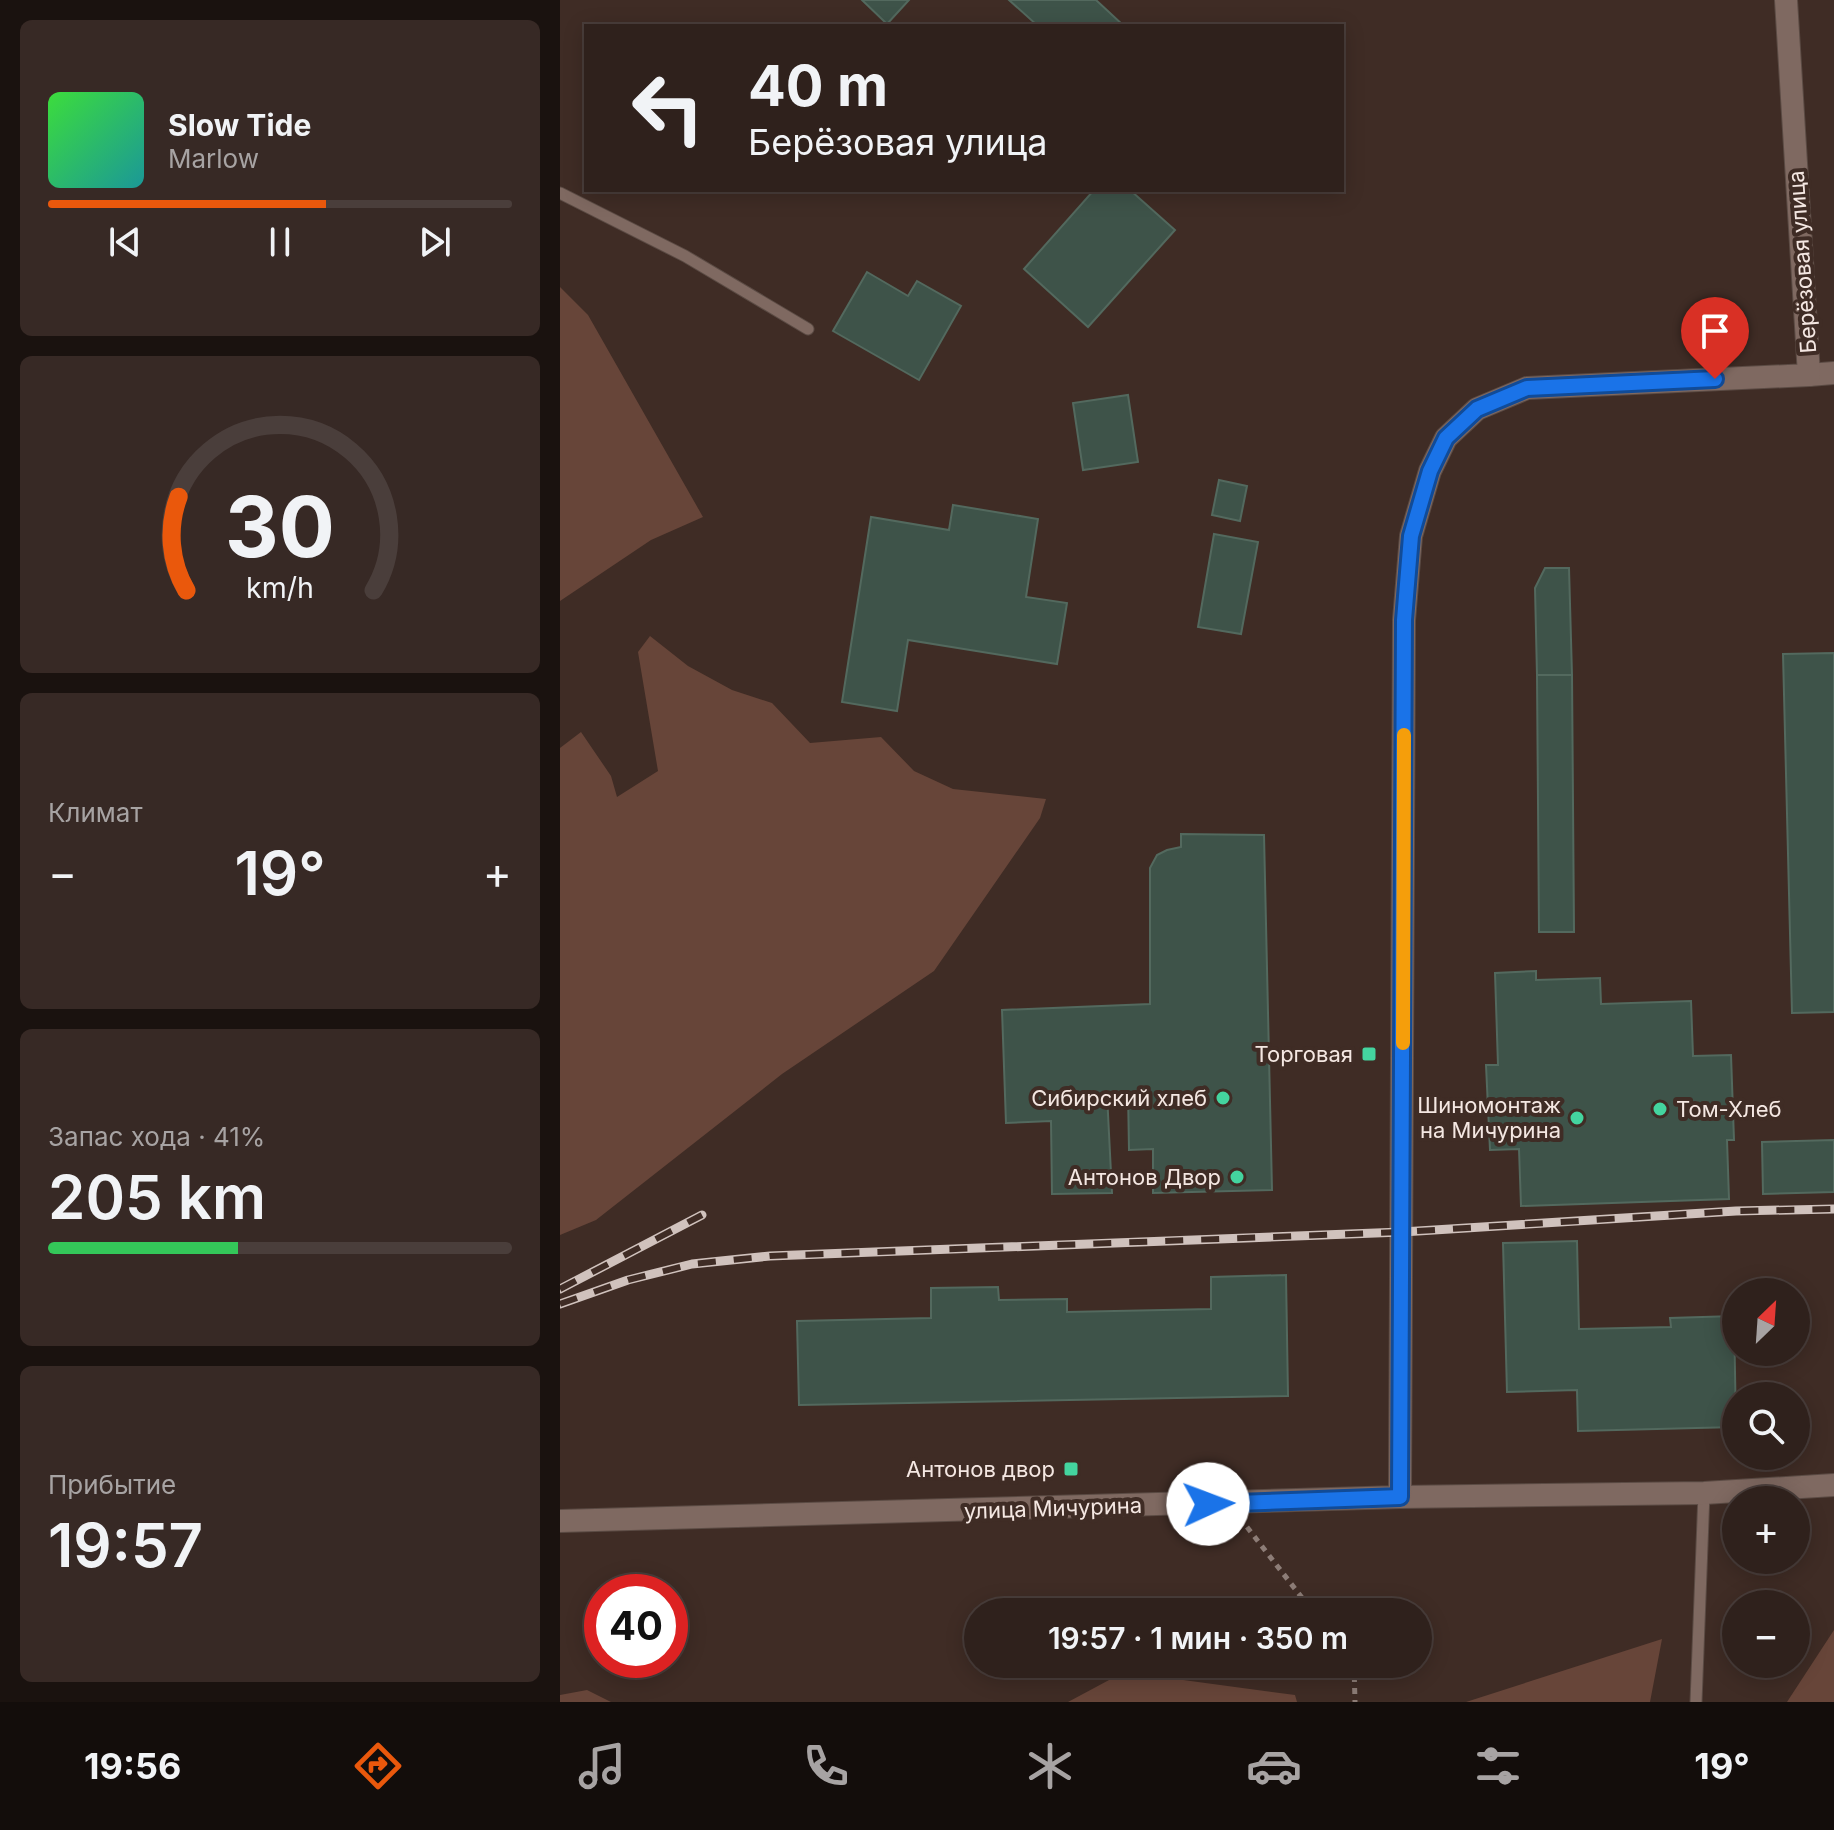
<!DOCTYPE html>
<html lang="ru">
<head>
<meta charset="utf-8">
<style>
  :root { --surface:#2f211c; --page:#372925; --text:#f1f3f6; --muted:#a7a3a3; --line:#4a3e3b; --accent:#ea580c }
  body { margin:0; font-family:Inter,sans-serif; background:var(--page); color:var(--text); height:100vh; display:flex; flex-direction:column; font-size:30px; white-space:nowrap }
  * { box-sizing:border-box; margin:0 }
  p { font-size:26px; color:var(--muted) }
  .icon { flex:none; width:44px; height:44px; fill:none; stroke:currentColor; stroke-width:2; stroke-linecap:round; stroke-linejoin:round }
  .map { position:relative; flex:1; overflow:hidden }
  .details { display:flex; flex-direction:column; gap:20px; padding:20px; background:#1a120f; width:560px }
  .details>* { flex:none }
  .hud { position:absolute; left:24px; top:24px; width:760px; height:168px; border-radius:0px; box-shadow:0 4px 20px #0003,0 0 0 2px var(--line); background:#2f211c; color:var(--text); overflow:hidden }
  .needle { width:52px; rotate:25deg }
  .controls { position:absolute; left:1162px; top:1278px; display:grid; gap:16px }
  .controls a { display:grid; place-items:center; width:88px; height:88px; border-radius:50%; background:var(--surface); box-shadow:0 4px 20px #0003,0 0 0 2px var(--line); font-size:40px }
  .speed { position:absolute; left:24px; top:1574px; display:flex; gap:16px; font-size:40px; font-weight:700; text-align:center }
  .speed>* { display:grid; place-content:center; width:104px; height:104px; border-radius:50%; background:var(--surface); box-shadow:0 4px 20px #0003,0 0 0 2px var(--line); line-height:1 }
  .speed .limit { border:12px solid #d22; background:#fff; color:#111 }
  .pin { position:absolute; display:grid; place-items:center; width:68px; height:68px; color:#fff; margin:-82px -34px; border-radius:50% 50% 50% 0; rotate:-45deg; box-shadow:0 0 8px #0007 }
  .pin .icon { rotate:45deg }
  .me { position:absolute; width:88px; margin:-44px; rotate:88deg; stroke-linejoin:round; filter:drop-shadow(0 0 6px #0008) }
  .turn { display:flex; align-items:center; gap:28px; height:168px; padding:0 32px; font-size:36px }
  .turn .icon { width:104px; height:104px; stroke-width:2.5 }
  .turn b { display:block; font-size:56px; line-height:68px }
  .big { font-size:60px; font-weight:600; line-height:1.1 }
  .details .card { flex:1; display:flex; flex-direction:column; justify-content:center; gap:12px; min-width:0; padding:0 28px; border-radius:12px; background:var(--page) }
  .details .dial { align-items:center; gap:0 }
  .dial svg { height:208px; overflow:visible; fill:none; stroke:var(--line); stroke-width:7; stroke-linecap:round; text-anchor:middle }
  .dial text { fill:var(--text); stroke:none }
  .song { display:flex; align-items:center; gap:24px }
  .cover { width:96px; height:96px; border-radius:12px; background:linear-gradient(135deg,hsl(120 70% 55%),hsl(180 70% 35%)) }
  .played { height:8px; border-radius:4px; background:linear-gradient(90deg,var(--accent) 60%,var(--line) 60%) }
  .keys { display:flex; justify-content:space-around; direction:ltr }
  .heat { display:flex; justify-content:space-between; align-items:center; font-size:44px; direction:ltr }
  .charge { height:12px; border-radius:6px; background:linear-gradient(90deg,#34c759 41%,var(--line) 0) }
  .trip { position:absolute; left:404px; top:1598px; width:468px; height:80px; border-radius:40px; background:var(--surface); box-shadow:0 4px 20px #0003,0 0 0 2px var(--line); font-weight:600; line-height:80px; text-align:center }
  .tabs { display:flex; height:128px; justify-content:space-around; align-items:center; background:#130d0b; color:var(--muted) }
  .tabs .icon { width:56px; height:56px }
  .tabs .selected { color:var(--accent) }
  .tabs b { font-size:36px; color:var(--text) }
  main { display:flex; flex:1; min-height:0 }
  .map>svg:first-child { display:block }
  .green { fill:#674539 }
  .building { fill:#3e5349; stroke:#53695e; stroke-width:2 }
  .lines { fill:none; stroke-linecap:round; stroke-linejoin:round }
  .service-casing { stroke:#5b4b44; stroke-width:13 }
  .minor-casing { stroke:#5b4b44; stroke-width:24 }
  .tertiary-casing { stroke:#5b4b44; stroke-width:24 }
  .path { stroke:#8d7d77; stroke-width:5; stroke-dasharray:6 6; stroke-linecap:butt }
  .service { stroke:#7f6961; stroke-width:11 }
  .minor { stroke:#7f6961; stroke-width:22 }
  .tertiary { stroke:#7f6961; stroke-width:22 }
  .rail-casing { stroke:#d0c2bd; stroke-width:9 }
  .rail { stroke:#3f2c25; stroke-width:6; stroke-dasharray:18; stroke-linecap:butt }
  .route-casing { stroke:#114b97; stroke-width:20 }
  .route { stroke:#1a73e8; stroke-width:14 }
  .slow { stroke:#f59e0b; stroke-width:14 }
  .poi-dot { fill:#44d49f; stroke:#3f2c25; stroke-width:3 }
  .labels { text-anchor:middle; stroke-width:8; stroke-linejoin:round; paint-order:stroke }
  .street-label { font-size:22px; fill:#f4e7e2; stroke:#3f2c25 }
  .poi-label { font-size:22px; fill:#f4e7e2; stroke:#3f2c25; text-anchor:end }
</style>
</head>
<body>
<main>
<section class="details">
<div class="card">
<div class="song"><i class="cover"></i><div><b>Slow Tide</b><p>Marlow</p></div></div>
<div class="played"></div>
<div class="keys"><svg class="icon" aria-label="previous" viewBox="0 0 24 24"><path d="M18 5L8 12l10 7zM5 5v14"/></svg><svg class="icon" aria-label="pause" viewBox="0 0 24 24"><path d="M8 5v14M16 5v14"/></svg><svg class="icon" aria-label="next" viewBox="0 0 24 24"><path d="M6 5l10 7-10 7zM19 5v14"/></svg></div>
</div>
<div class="card dial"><svg viewBox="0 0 100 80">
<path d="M14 69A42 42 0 1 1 86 69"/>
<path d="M14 69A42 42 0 0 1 11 33" stroke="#ea580c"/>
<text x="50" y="56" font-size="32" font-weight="700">30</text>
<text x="50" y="72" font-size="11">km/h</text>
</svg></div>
<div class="card"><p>Климат</p>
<div class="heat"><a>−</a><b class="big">19°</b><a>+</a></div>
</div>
<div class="card"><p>Запас хода · 41%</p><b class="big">205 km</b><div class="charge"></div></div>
<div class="card"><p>Прибытие</p><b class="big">19:57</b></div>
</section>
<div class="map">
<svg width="1274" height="1702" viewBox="0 0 1274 1702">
  <rect width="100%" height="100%" fill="#3f2c25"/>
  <path class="green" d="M 0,287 L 28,315 L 143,517 L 91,540 L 0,601 Z
    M 90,636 L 128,666 L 172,690 L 212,703 L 250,743 L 321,737 L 354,771 L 393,789 L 486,799 L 480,818 L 374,971 L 222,1074 L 36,1220 L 0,1235 L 0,748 L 21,732 L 51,776 L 57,797 L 98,771 L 78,652 Z
    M 1274,1630 L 1274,1702 L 1227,1702 Z
    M 1102,1639 L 1090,1702 L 906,1702 Z
    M 564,1672 L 735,1695 L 737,1702 L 508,1702 Z
    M 27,1690 L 51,1702 L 0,1702 L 0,1695 Z"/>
  <path class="building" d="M 302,0 L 349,0 L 327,24 Z
    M 449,0 L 536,0 L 564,26 L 478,26 Z
    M 534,190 L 570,190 L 615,230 L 528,327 L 464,269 Z
    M 307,272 L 348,296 L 357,281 L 401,306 L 359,380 L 273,331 Z
    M 568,395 L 578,462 L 523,470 L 513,403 Z
    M 659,480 L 687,486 L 680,521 L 652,515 Z
    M 393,505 L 478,519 L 466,597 L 507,603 L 497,664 L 348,640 L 337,711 L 282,702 L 311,517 L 389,530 Z
    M 654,534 L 698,542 L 681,634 L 638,627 Z
    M 985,568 L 1009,568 L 1012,675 L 977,675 L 975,588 Z
    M 1274,653 L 1274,1012 L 1232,1013 L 1223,654 Z
    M 977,675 L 1012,675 L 1014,932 L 979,932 Z
    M 621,834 L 704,835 L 712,1190 L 593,1193 L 593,1149 L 569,1150 L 568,1092 L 547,1094 L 552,1193 L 492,1194 L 491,1121 L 446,1123 L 442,1010 L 590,1004 L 590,868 L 597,855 L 607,850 L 621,847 Z
    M 976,971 L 976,980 L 1040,978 L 1041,1004 L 1131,1001 L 1133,1056 L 1171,1055 L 1174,1140 L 1167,1140 L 1169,1199 L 961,1206 L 959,1149 L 930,1150 L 926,1065 L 938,1065 L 935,973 Z
    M 1274,1140 L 1274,1192 L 1203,1194 L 1202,1142 Z
    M 1017,1241 L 1019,1329 L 1111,1327 L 1110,1318 L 1174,1316 L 1176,1427 L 1018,1431 L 1017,1390 L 947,1392 L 943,1243 Z
    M 726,1275 L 728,1396 L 239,1405 L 237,1321 L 371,1318 L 371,1288 L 438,1287 L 439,1300 L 507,1299 L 507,1312 L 651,1309 L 651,1277 Z"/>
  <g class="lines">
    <g class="service-casing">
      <path id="service" d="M 0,193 L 125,256 L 248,329
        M 1136,1702 L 1144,1493"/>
    </g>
    <g class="minor-casing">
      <path id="minor" d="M 1249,375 L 1274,373
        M 840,1497 L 1144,1493 L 1274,1485"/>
    </g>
    <g class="tertiary-casing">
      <path id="tertiary" d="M 0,1521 L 840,1497 L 844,620 L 851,536 L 870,471 L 886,438 L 917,409 L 967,388 L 1249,375 L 1226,0"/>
    </g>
    <path class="path" d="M 687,1527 L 753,1612
      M 794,1664 L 795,1702"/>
    <use href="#service" class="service"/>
    <use href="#minor" class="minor"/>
    <use href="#tertiary" class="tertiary"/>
    <g class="rail-casing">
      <path id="rail" d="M 0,1289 L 142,1215
        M 0,1304 L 68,1280 L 132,1264 L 210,1256 L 842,1232 L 1176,1211 L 1274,1209"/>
    </g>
    <use href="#rail" class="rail"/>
  </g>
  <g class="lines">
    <g class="route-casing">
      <path id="route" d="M 648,1504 L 840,1497 L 844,620 L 851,536 L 870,471 L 886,438 L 917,409 L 967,388 L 1155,379"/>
    </g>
    <use href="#route" class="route"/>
    <path class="slow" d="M 843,1043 L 844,735"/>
  </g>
  <g class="poi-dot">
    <rect x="801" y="1046" width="16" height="16" rx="4"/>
    <circle cx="663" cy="1098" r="8"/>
    <circle cx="1100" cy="1109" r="8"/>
    <circle cx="1017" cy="1118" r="8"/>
    <circle cx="677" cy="1177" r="8"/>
    <rect x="503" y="1461" width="16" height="16" rx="4"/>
  </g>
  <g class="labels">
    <g class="street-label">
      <text transform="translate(1242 262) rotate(-94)" y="8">Берёзовая улица</text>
      <text transform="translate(493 1508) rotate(-2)" y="8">улица Мичурина</text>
    </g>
    <g class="poi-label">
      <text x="793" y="1062">Торговая</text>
      <text x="647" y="1106">Сибирский хлеб</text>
      <text x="1001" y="1113">Шиномонтаж<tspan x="1001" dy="25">на Мичурина</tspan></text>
      <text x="1116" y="1117" text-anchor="start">Том-Хлеб</text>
      <text x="661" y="1185">Антонов Двор</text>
      <text x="495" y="1477">Антонов двор</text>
    </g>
  </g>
</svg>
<div class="controls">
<a><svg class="needle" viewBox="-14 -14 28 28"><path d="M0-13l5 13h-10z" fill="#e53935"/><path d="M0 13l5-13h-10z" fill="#a7a3a3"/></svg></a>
<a><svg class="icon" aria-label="search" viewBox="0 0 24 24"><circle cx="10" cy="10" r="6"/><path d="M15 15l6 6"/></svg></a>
<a>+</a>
<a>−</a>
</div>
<div class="speed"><div class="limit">40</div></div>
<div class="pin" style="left:1155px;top:379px;background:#d93025"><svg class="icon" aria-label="arrive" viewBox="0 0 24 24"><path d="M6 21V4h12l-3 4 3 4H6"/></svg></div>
<svg class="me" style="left:648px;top:1504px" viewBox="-20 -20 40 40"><circle r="19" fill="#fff"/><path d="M0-13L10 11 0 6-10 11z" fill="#1a73e8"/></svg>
<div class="trip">19:57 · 1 мин · 350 m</div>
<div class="hud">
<div class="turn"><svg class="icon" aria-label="left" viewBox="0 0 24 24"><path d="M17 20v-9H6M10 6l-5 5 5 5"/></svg><div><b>40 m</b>Берёзовая улица</div></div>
</div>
</div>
</main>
<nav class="tabs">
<b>19:56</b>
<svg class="icon selected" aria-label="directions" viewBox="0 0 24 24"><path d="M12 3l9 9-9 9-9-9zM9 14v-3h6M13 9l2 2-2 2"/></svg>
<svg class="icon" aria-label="music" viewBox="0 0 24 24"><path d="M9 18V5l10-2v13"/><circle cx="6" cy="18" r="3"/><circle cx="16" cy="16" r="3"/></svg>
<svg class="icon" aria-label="phone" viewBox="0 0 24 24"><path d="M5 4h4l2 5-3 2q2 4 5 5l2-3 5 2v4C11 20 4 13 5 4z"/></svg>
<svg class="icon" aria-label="climate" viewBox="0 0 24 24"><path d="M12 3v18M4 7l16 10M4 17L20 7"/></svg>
<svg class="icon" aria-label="car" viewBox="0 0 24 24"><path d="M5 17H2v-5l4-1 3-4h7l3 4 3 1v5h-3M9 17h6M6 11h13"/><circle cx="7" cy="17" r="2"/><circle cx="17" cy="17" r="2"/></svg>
<svg class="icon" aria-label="filters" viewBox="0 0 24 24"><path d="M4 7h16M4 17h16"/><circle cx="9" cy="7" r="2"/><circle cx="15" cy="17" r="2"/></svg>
<b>19°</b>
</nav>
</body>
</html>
